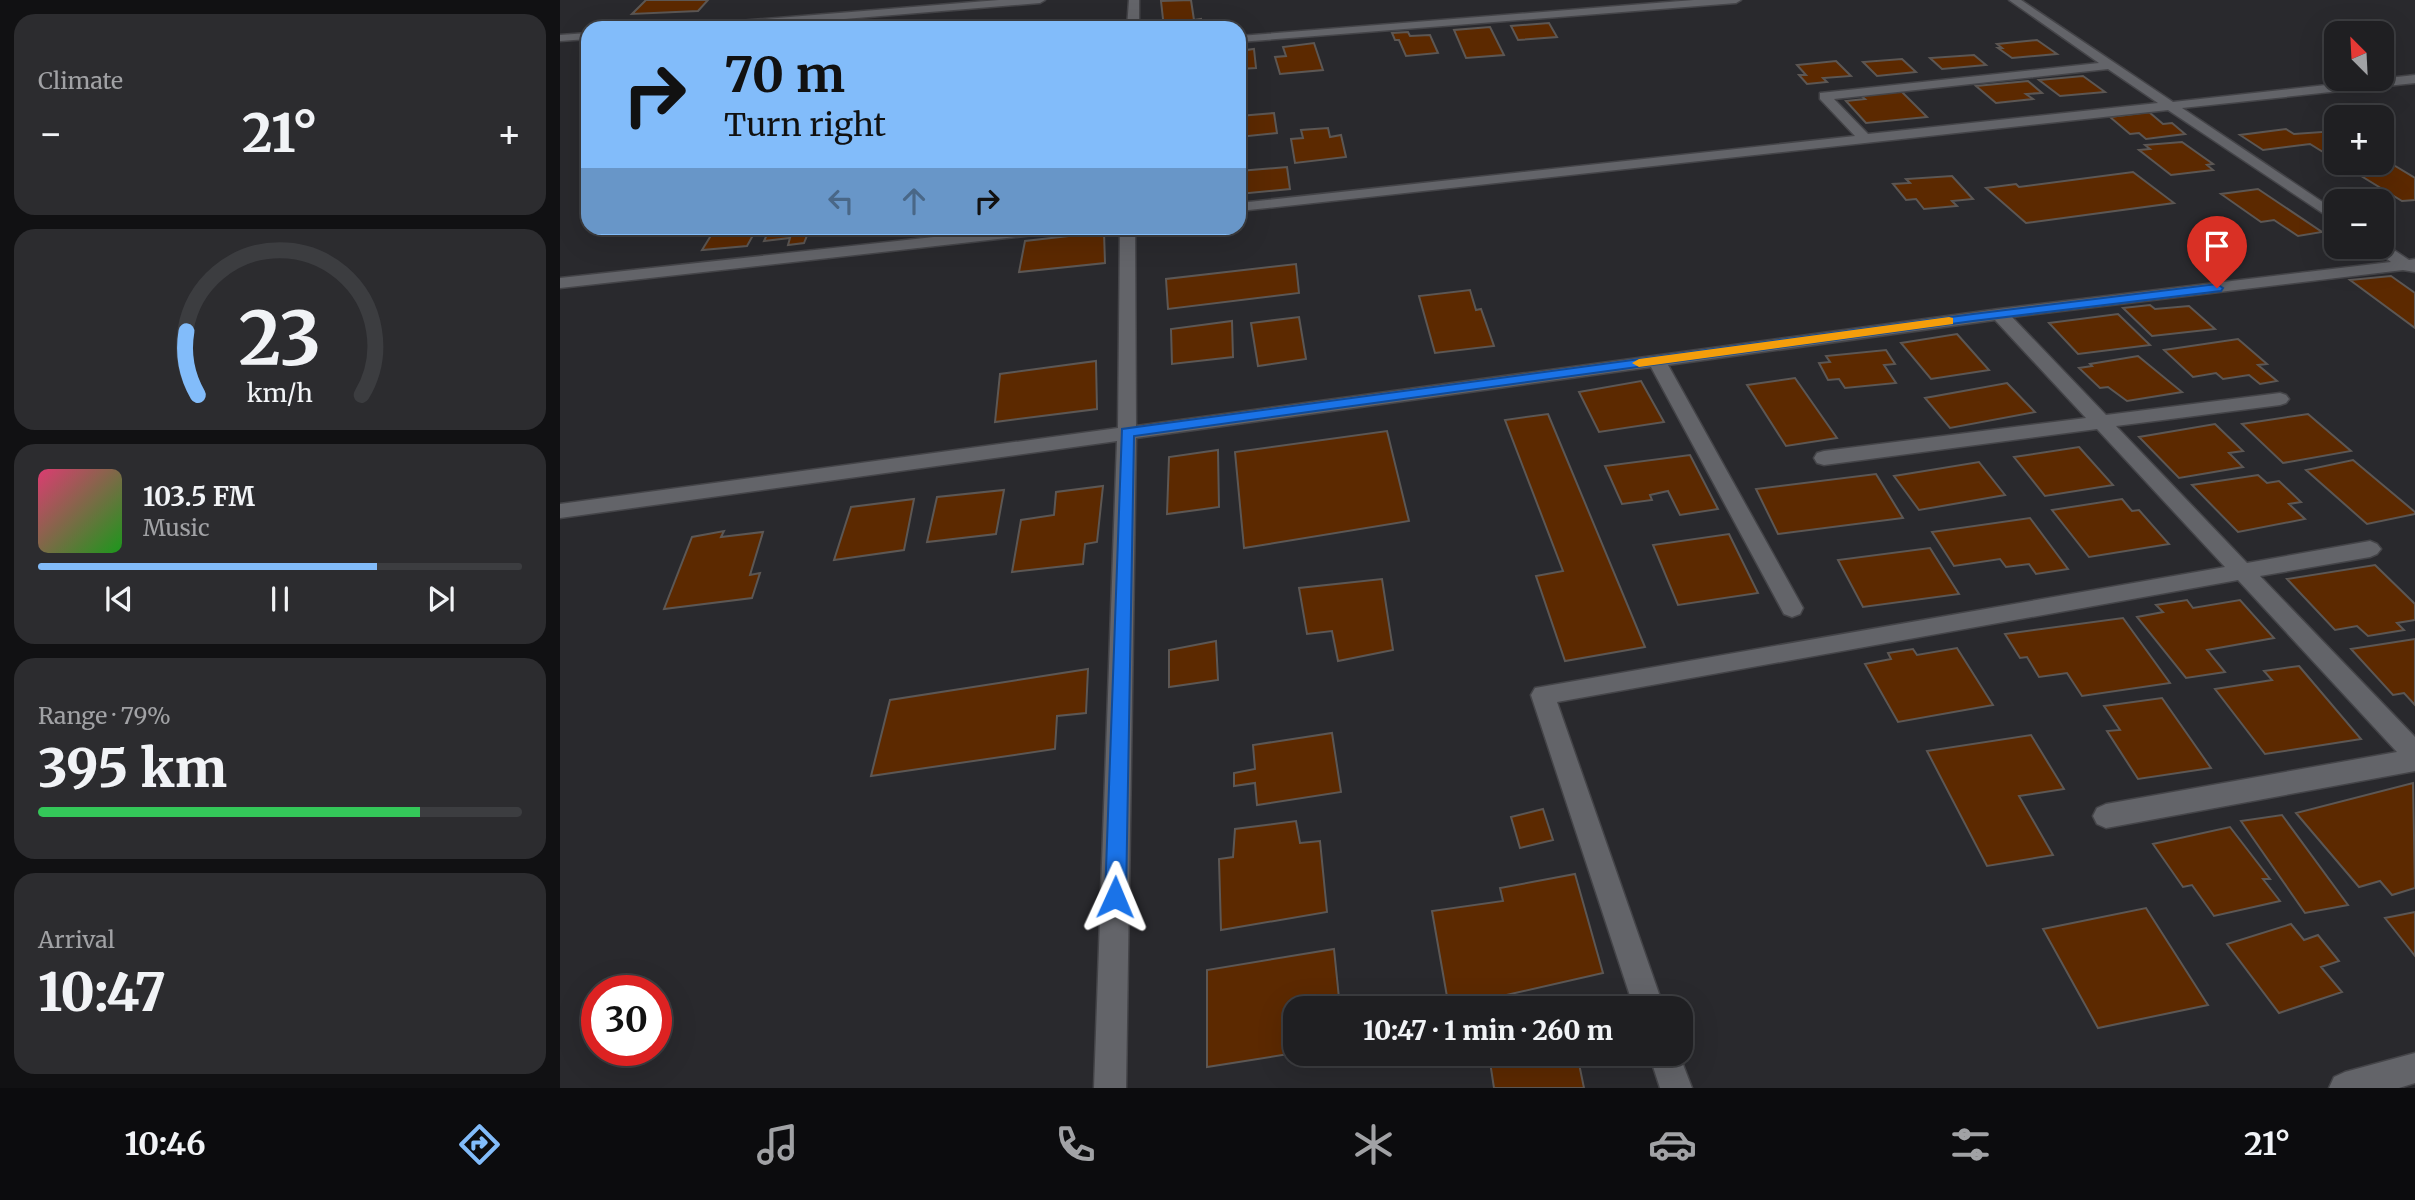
<!DOCTYPE html>
<html lang="en">
<head>
<meta charset="utf-8">
<style>
  :root { --surface:#1f1f22; --page:#2c2c2f; --text:#f1f3f6; --muted:#a1a2a5; --line:#3c3d40; --accent:#82bcfa }
  body { margin:0; font-family:Merriweather,serif; background:var(--page); color:var(--text); height:100vh; display:flex; flex-direction:column; font-size:26px; white-space:nowrap }
  * { box-sizing:border-box; margin:0 }
  p { font-size:23px; color:var(--muted) }
  .icon { flex:none; width:38px; height:38px; fill:none; stroke:currentColor; stroke-width:2; stroke-linecap:round; stroke-linejoin:round }
  .map { position:relative; flex:1; overflow:hidden }
  .panel { display:flex; flex-direction:column; gap:14px; padding:14px; background:#111113; width:560px }
  .panel>* { flex:none }
  .hud { position:absolute; left:21px; top:21px; width:665px; height:214px; border-radius:21px; box-shadow:0 7px 28px #0002,0 0 0 2px var(--line); background:#82bcfa; color:#111; overflow:hidden }
  .needle { width:46px; rotate:336deg }
  .controls { position:absolute; left:1764px; top:21px; display:grid; gap:14px }
  .controls a { display:grid; place-items:center; width:70px; height:70px; border-radius:14px; background:var(--surface); box-shadow:0 7px 28px #0002,0 0 0 2px var(--line); font-size:35px }
  .speed { position:absolute; left:21px; top:975px; display:flex; gap:14px; font-size:35px; font-weight:700; text-align:center }
  .speed>* { display:grid; place-content:center; width:91px; height:91px; border-radius:50%; background:var(--surface); box-shadow:0 7px 28px #0002,0 0 0 2px var(--line); line-height:1 }
  .speed .limit { border:10px solid #d22; background:#fff; color:#111 }
  .pin { position:absolute; display:grid; place-items:center; width:60px; height:60px; color:#fff; margin:-72px -30px; border-radius:50% 50% 50% 0; rotate:-45deg; box-shadow:0 0 7px #0007 }
  .pin .icon { rotate:45deg }
  .me { position:absolute; width:77px; margin:-38px; rotate:1deg; stroke-linejoin:round; filter:drop-shadow(0 0 5px #0008) }
  .turn { display:flex; align-items:center; gap:24px; height:147px; padding:0 28px; font-size:32px }
  .turn .icon { width:91px; height:91px; stroke-width:2.5 }
  .turn b { display:block; font-size:49px; line-height:60px }
  .lanes { display:flex; align-items:center; height:66px; padding:0 28px; background:#0003; justify-content:center; gap:35px; direction:ltr }
  .lanes .off { opacity:.35 }
  .big { font-size:52px; font-weight:800; line-height:1.1 }
  .panel .widget { flex:1; display:flex; flex-direction:column; justify-content:center; gap:10px; min-width:0; padding:0 24px; border-radius:21px; background:var(--page) }
  .panel .dial { align-items:center; gap:0 }
  .dial svg { height:182px; overflow:visible; fill:none; stroke:var(--line); stroke-width:7; stroke-linecap:round; text-anchor:middle }
  .dial text { fill:var(--text); stroke:none }
  .song { display:flex; align-items:center; gap:21px }
  .cover { width:84px; height:84px; border-radius:10px; background:linear-gradient(135deg,hsl(340 70% 55%),hsl(120 70% 35%)) }
  .played { height:7px; border-radius:4px; background:linear-gradient(90deg,var(--accent) 70%,var(--line) 70%) }
  .keys { display:flex; justify-content:space-around; direction:ltr }
  .heat { display:flex; justify-content:space-between; align-items:center; font-size:38px; direction:ltr }
  .charge { height:10px; border-radius:5px; background:linear-gradient(90deg,#34c759 79%,var(--line) 0) }
  .trip { position:absolute; left:723px; top:996px; width:410px; height:70px; border-radius:21px; background:var(--surface); box-shadow:0 7px 28px #0002,0 0 0 2px var(--line); font-weight:800; line-height:70px; text-align:center }
  .tabs { display:flex; height:112px; justify-content:space-around; align-items:center; background:#0c0c0e; color:var(--muted) }
  .tabs .icon { width:49px; height:49px }
  .tabs .selected { color:var(--accent) }
  .tabs b { font-size:32px; color:var(--text) }
  main { display:flex; flex:1; min-height:0 }
  .map>svg:first-child { display:block }
  .building { fill:#5c2900; stroke:#5c5754; stroke-width:2 }
  .lines { fill:none; stroke-linecap:round; stroke-linejoin:round }
  .street-casing { stroke:#444448; stroke-width:3 }
  .street { fill:#636469; fill-rule:evenodd }
  .route { fill:#1a73e8; stroke:#114b97; stroke-width:2 }
  .slow { fill:#f59e0b }
</style>
</head>
<body>
<main>
<section class="panel">
<div class="widget"><p>Climate</p>
<div class="heat"><a>−</a><b class="big">21°</b><a>+</a></div>
</div>
<div class="widget dial"><svg viewBox="0 0 100 80">
<path d="M14 69A42 42 0 1 1 86 69"/>
<path d="M14 69A42 42 0 0 1 9 41" stroke="#82bcfa"/>
<text x="50" y="56" font-size="32" font-weight="700">23</text>
<text x="50" y="72" font-size="11">km/h</text>
</svg></div>
<div class="widget">
<div class="song"><i class="cover"></i><div><b>103.5 FM</b><p>Music</p></div></div>
<div class="played"></div>
<div class="keys"><svg class="icon" aria-label="previous" viewBox="0 0 24 24"><path d="M18 5L8 12l10 7zM5 5v14"/></svg><svg class="icon" aria-label="pause" viewBox="0 0 24 24"><path d="M8 5v14M16 5v14"/></svg><svg class="icon" aria-label="next" viewBox="0 0 24 24"><path d="M6 5l10 7-10 7zM19 5v14"/></svg></div>
</div>
<div class="widget"><p>Range · 79%</p><b class="big">395 km</b><div class="charge"></div></div>
<div class="widget"><p>Arrival</p><b class="big">10:47</b></div>
</section>
<div class="map">
<svg width="1855" height="1088" viewBox="0 0 1855 1088">
  <rect width="100%" height="100%" fill="#29292d"/>
  <path class="building" d="M 86,0 L 148,0 L 138,11 L 72,14 Z
    M 631,0 L 634,20 L 641,19 L 642,28 L 604,28 L 601,1 Z
    M 989,23 L 997,37 L 958,40 L 951,26 Z
    M 930,27 L 944,55 L 906,58 L 894,30 Z
    M 848,32 L 850,36 L 870,35 L 878,53 L 846,56 L 839,40 L 835,40 L 832,33 Z
    M 1477,40 L 1497,54 L 1452,58 L 1438,48 L 1442,48 L 1437,44 Z
    M 754,43 L 763,70 L 720,74 L 715,57 L 726,56 L 723,47 Z
    M 694,49 L 696,68 L 679,69 L 679,51 Z
    M 1414,55 L 1426,65 L 1382,69 L 1370,58 Z
    M 1342,59 L 1356,72 L 1317,76 L 1303,62 Z
    M 1276,61 L 1291,76 L 1263,78 L 1267,82 L 1247,84 L 1239,75 L 1246,75 L 1237,65 Z
    M 1523,76 L 1545,92 L 1500,96 L 1479,80 Z
    M 1468,81 L 1482,93 L 1466,94 L 1473,99 L 1436,103 L 1416,86 Z
    M 1341,91 L 1367,117 L 1306,123 L 1286,101 L 1305,99 L 1300,95 Z
    M 1589,112 L 1603,124 L 1612,123 L 1625,134 L 1586,139 L 1579,133 L 1570,134 L 1550,117 Z
    M 714,113 L 717,133 L 679,137 L 679,116 Z
    M 768,128 L 770,137 L 781,135 L 786,157 L 735,163 L 731,139 L 743,138 L 741,130 Z
    M 1726,129 L 1734,134 L 1776,131 L 1776,160 L 1750,144 L 1703,150 L 1680,135 Z
    M 1622,142 L 1653,164 L 1647,165 L 1653,170 L 1611,175 L 1579,150 L 1590,149 L 1585,145 Z
    M 1822,158 L 1855,178 L 1855,200 L 1842,201 L 1780,163 L 1822,163 Z
    M 727,167 L 730,189 L 679,194 L 679,171 Z
    M 1573,172 L 1614,203 L 1466,223 L 1426,188 L 1456,184 L 1459,187 Z
    M 1392,176 L 1413,199 L 1392,201 L 1397,206 L 1364,209 L 1356,199 L 1346,200 L 1333,184 L 1350,183 L 1346,179 Z
    M 1698,189 L 1762,232 L 1738,236 L 1714,220 L 1701,222 L 1661,194 Z
    M 197,228 L 187,246 L 142,250 L 155,229 Z
    M 210,228 L 250,228 L 244,243 L 228,245 L 230,238 L 204,241 Z
    M 275,228 L 325,228 L 315,229 L 314,234 L 289,236 L 290,231 L 273,233 Z
    M 544,232 L 545,263 L 459,272 L 465,241 Z
    M 736,264 L 739,293 L 608,309 L 606,279 Z
    M 1831,276 L 1855,293 L 1855,328 L 1790,280 Z
    M 910,290 L 916,310 L 921,309 L 934,346 L 875,353 L 859,296 Z
    M 1590,305 L 1595,309 L 1629,306 L 1655,329 L 1592,336 L 1563,308 Z
    M 1558,314 L 1590,345 L 1518,354 L 1489,323 Z
    M 739,317 L 746,359 L 698,366 L 691,323 Z
    M 672,321 L 673,357 L 612,364 L 611,329 Z
    M 1397,334 L 1429,370 L 1371,379 L 1341,343 Z
    M 1678,339 L 1707,364 L 1698,365 L 1717,381 L 1700,384 L 1689,375 L 1663,379 L 1656,373 L 1633,377 L 1604,350 Z
    M 1326,350 L 1335,364 L 1324,365 L 1336,383 L 1285,388 L 1279,379 L 1268,380 L 1259,363 L 1270,362 L 1266,356 Z
    M 1578,356 L 1622,392 L 1567,401 L 1548,387 L 1540,388 L 1519,368 L 1532,366 L 1530,364 Z
    M 536,361 L 537,409 L 435,422 L 440,374 Z
    M 1235,378 L 1277,438 L 1226,446 L 1187,385 Z
    M 1081,381 L 1104,422 L 1039,432 L 1019,392 Z
    M 1447,383 L 1475,412 L 1390,428 L 1365,398 Z
    M 988,414 L 1085,647 L 1005,661 L 976,576 L 1003,571 L 945,420 Z
    M 1748,414 L 1791,451 L 1723,463 L 1682,424 Z
    M 1655,424 L 1683,451 L 1669,453 L 1683,467 L 1619,478 L 1579,437 Z
    M 827,431 L 849,521 L 684,548 L 675,452 Z
    M 1519,447 L 1553,485 L 1485,496 L 1454,457 Z
    M 658,450 L 659,507 L 607,514 L 609,457 Z
    M 1130,455 L 1158,509 L 1120,515 L 1108,491 L 1090,495 L 1092,500 L 1062,504 L 1045,466 Z
    M 1793,460 L 1855,512 L 1855,514 L 1807,524 L 1746,470 Z
    M 1419,462 L 1445,495 L 1359,510 L 1334,476 Z
    M 1316,474 L 1343,518 L 1218,534 L 1196,489 Z
    M 1698,475 L 1707,483 L 1719,481 L 1741,502 L 1729,504 L 1745,519 L 1678,532 L 1632,485 Z
    M 543,486 L 537,542 L 525,544 L 523,564 L 452,572 L 461,520 L 494,515 L 496,492 Z
    M 444,490 L 436,534 L 367,542 L 377,497 Z
    M 354,499 L 344,550 L 274,560 L 291,507 Z
    M 1562,499 L 1572,511 L 1579,510 L 1609,544 L 1529,557 L 1492,510 Z
    M 1470,518 L 1508,569 L 1476,574 L 1469,564 L 1446,567 L 1440,559 L 1394,566 L 1372,532 Z
    M 164,531 L 161,537 L 203,532 L 190,575 L 200,573 L 192,598 L 104,609 L 132,537 Z
    M 1169,534 L 1198,593 L 1118,605 L 1093,545 Z
    M 1370,548 L 1399,594 L 1303,607 L 1278,560 Z
    M 1815,565 L 1855,604 L 1855,620 L 1837,623 L 1844,630 L 1808,636 L 1797,626 L 1775,630 L 1727,579 Z
    M 822,579 L 833,650 L 778,661 L 772,631 L 747,634 L 739,588 Z
    M 1627,600 L 1633,608 L 1680,600 L 1714,638 L 1647,650 L 1665,672 L 1626,678 L 1577,617 L 1603,612 L 1596,605 Z
    M 1563,618 L 1610,683 L 1522,696 L 1507,673 L 1479,677 L 1467,657 L 1460,658 L 1445,634 Z
    M 1855,639 L 1855,705 L 1844,693 L 1833,695 L 1791,649 Z
    M 656,641 L 658,680 L 609,687 L 609,650 Z
    M 1397,648 L 1433,705 L 1338,722 L 1305,664 L 1331,659 L 1328,653 L 1353,649 L 1357,655 Z
    M 1739,666 L 1801,739 L 1705,754 L 1655,689 L 1712,680 L 1704,671 Z
    M 528,669 L 526,713 L 497,716 L 495,749 L 311,776 L 330,700 Z
    M 1602,698 L 1651,768 L 1578,779 L 1547,731 L 1560,730 L 1544,706 Z
    M 772,733 L 781,792 L 697,805 L 695,783 L 674,786 L 674,773 L 695,769 L 693,745 Z
    M 1471,735 L 1504,789 L 1459,796 L 1493,855 L 1427,866 L 1367,751 Z
    M 1853,783 L 1855,888 L 1832,895 L 1820,881 L 1799,887 L 1736,813 Z
    M 983,809 L 993,840 L 960,848 L 951,817 Z
    M 1722,815 L 1788,905 L 1745,913 L 1681,821 Z
    M 736,821 L 740,843 L 760,841 L 767,912 L 661,930 L 659,859 L 673,857 L 675,829 Z
    M 1670,827 L 1710,879 L 1703,879 L 1720,901 L 1654,916 L 1632,885 L 1623,887 L 1593,844 Z
    M 1015,874 L 1043,973 L 889,1008 L 872,911 L 943,901 L 940,888 Z
    M 1586,908 L 1648,1005 L 1538,1028 L 1483,929 Z
    M 1855,912 L 1855,956 L 1825,918 Z
    M 1731,924 L 1744,940 L 1758,935 L 1779,961 L 1761,967 L 1782,992 L 1719,1013 L 1667,944 Z
    M 774,949 L 780,1008 L 735,1008 L 735,1053 L 647,1067 L 647,970 Z
    M 969,1054 L 1017,1054 L 1024,1088 L 934,1088 L 930,1062 Z"/>
  <g class="lines">
    <g class="street-casing">
      <path id="street" d="M 439,0 L 485,0 L 480,3 L 173,28 L 124,28 L 130,25 Z
        M 569,0 L 579,0 L 579,28 L 567,28 Z
        M 1134,0 L 1181,0 L 1176,3 L 679,42 L 679,36 Z
        M 1449,0 L 1461,0 L 1613,102 L 1855,75 L 1855,83 L 1622,108 L 1776,211 L 1776,222 L 1608,110 L 679,211 L 679,203 L 1295,136 L 1260,99 L 1260,93 L 1539,63 ZM 1548,69 L 1598,103 L 1308,134 L 1274,99 Z
        M 28,33 L 28,39 L 0,41 L 0,35 Z
        M 456,228 L 500,228 L 492,233 L 0,288 L 0,278 Z
        M 560,228 L 575,228 L 576,426 L 1439,309 L 1831,262 L 1812,247 L 1825,244 L 1849,260 L 1855,259 L 1855,272 L 1843,270 L 1452,317 L 1546,415 L 1720,393 L 1726,395 L 1729,399 L 1726,403 L 1720,405 L 1556,426 L 1687,563 L 1810,541 L 1817,544 L 1821,549 L 1817,554 L 1810,557 L 1700,576 L 1855,737 L 1855,771 L 1546,828 L 1537,824 L 1533,816 L 1537,808 L 1546,804 L 1837,752 L 1678,580 L 997,702 L 1104,1008 L 1074,1008 L 971,695 L 975,688 L 1665,567 L 1537,429 L 1264,465 L 1257,463 L 1254,458 L 1257,453 L 1264,451 L 1526,418 L 1435,320 L 1108,365 L 1243,608 L 1240,614 L 1232,617 L 1224,614 L 1091,367 L 576,438 L 566,1088 L 534,1088 L 557,441 L 0,518 L 0,504 L 558,428 Z
        M 1855,1053 L 1855,1083 L 1839,1088 L 1769,1088 L 1774,1077 L 1785,1072 Z
        M 1089,1054 L 1119,1054 L 1132,1088 L 1100,1088 Z"/>
    </g>
    <use href="#street" class="street"/>
  </g>
  <path class="route" d="M 1657,284 L 1663,288 L 1661,291 L 1413,321 L 574,436 L 566,897 L 563,904 L 555,907 L 548,904 L 545,897 L 562,429 L 1413,314 Z"/>
  <path class="slow" d="M 1389,317 L 1393,318 L 1393,324 L 1079,367 L 1072,363 L 1079,359 Z"/>
</svg>
<div class="controls">
<a><svg class="needle" viewBox="-14 -14 28 28"><path d="M0-13l5 13h-10z" fill="#e53935"/><path d="M0 13l5-13h-10z" fill="#a1a2a5"/></svg></a>
<a>+</a>
<a>−</a>
</div>
<div class="speed"><div class="limit">30</div></div>
<div class="pin" style="left:1657px;top:288px;background:#d93025"><svg class="icon" aria-label="arrive" viewBox="0 0 24 24"><path d="M6 21V4h12l-3 4 3 4H6"/></svg></div>
<svg class="me" style="left:555px;top:897px" viewBox="-20 -20 40 40"><path d="M0-17L14 15 0 8-14 15z" fill="#1a73e8" stroke="#fff" stroke-width="4"/></svg>
<div class="trip">10:47 · 1 min · 260 m</div>
<div class="hud">
<div class="turn"><svg class="icon" aria-label="right" viewBox="0 0 24 24"><path d="M7 20v-9h11M14 6l5 5-5 5"/></svg><div><b>70 m</b>Turn right</div></div>
<div class="lanes"><svg class="icon off" aria-label="left" viewBox="0 0 24 24"><path d="M17 20v-9H6M10 6l-5 5 5 5"/></svg><svg class="icon off" aria-label="ahead" viewBox="0 0 24 24"><path d="M12 20V5M6 11l6-6 6 6"/></svg><svg class="icon" aria-label="right" viewBox="0 0 24 24"><path d="M7 20v-9h11M14 6l5 5-5 5"/></svg></div>
</div>
</div>
</main>
<nav class="tabs">
<b>10:46</b>
<svg class="icon selected" aria-label="directions" viewBox="0 0 24 24"><path d="M12 3l9 9-9 9-9-9zM9 14v-3h6M13 9l2 2-2 2"/></svg>
<svg class="icon" aria-label="music" viewBox="0 0 24 24"><path d="M9 18V5l10-2v13"/><circle cx="6" cy="18" r="3"/><circle cx="16" cy="16" r="3"/></svg>
<svg class="icon" aria-label="phone" viewBox="0 0 24 24"><path d="M5 4h4l2 5-3 2q2 4 5 5l2-3 5 2v4C11 20 4 13 5 4z"/></svg>
<svg class="icon" aria-label="climate" viewBox="0 0 24 24"><path d="M12 3v18M4 7l16 10M4 17L20 7"/></svg>
<svg class="icon" aria-label="car" viewBox="0 0 24 24"><path d="M5 17H2v-5l4-1 3-4h7l3 4 3 1v5h-3M9 17h6M6 11h13"/><circle cx="7" cy="17" r="2"/><circle cx="17" cy="17" r="2"/></svg>
<svg class="icon" aria-label="filters" viewBox="0 0 24 24"><path d="M4 7h16M4 17h16"/><circle cx="9" cy="7" r="2"/><circle cx="15" cy="17" r="2"/></svg>
<b>21°</b>
</nav>
</body>
</html>
